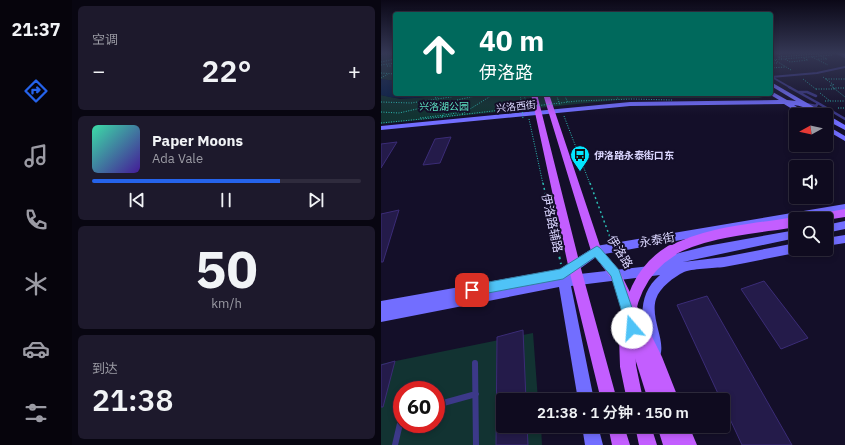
<!DOCTYPE html>
<html lang="zh">
<head>
<meta charset="utf-8">
<style>
  :root { --surface:#0f0b1f; --page:#1d192c; --text:#f1f3f6; --muted:#9b9ba4; --line:#2f2b3d; --accent:#2563eb }
  body { margin:0; font-family:"IBM Plex Sans","Noto Sans SC",sans-serif; background:var(--page); color:var(--text); height:100vh; display:flex; flex-direction:column; font-size:15px; white-space:nowrap }
  * { box-sizing:border-box; margin:0 }
  p { font-size:13px; color:var(--muted) }
  .icon { flex:none; width:22px; height:22px; fill:none; stroke:currentColor; stroke-width:2; stroke-linecap:round; stroke-linejoin:round }
  .map { position:relative; flex:1; overflow:hidden }
  .details { display:flex; flex-direction:column; gap:6px; padding:6px; background:#080611; width:309px }
  .details>* { flex:none }
  .hud { position:absolute; left:12px; top:12px; width:380px; height:84px; border-radius:4px; box-shadow:0 2px 6px #0003,0 0 0 1px var(--line); background:#00695c; color:#fff; overflow:hidden }
  .needle { width:26px; rotate:262deg }
  .controls { position:absolute; left:408px; top:108px; display:grid; gap:8px }
  .controls a { display:grid; place-items:center; width:44px; height:44px; border-radius:4px; background:var(--surface); box-shadow:0 2px 6px #0003,0 0 0 1px var(--line); font-size:20px }
  .speed { position:absolute; left:12px; top:381px; display:flex; gap:8px; font-size:20px; font-weight:700; text-align:center }
  .speed>* { display:grid; place-content:center; width:52px; height:52px; border-radius:50%; background:var(--surface); box-shadow:0 2px 6px #0003,0 0 0 1px var(--line); line-height:1 }
  .speed .limit { border:6px solid #d22; background:#fff; color:#111 }
  .pin { position:absolute; display:grid; place-items:center; width:34px; height:34px; color:#fff; margin:-17px; border-radius:8px; box-shadow:0 2px 6px #0006 }
  .me { position:absolute; width:44px; margin:-22px; rotate:342deg; stroke-linejoin:round; filter:drop-shadow(0 0 3px #0008) }
  .turn { display:flex; align-items:center; gap:14px; height:84px; padding:0 20px; font-size:18px }
  .turn .icon { width:52px; height:52px; stroke-width:2.5 }
  .turn b { display:block; font-size:28px; line-height:34px }
  .big { font-size:30px; font-weight:600; line-height:1.1 }
  .details .widget { flex:1; display:flex; flex-direction:column; justify-content:center; gap:6px; min-width:0; padding:0 14px; border-radius:6px; background:var(--page) }
  .details .dial { align-items:center; gap:0 }
  .dial b { font-size:52px; line-height:1 }
  .song { display:flex; align-items:center; gap:12px }
  .cover { width:48px; height:48px; border-radius:6px; background:linear-gradient(135deg,hsl(160 70% 55%),hsl(260 70% 35%)) }
  .played { height:4px; border-radius:2px; background:linear-gradient(90deg,var(--accent) 70%,var(--line) 70%) }
  .keys { display:flex; justify-content:space-around; direction:ltr }
  .heat { display:flex; justify-content:space-between; align-items:center; font-size:22px; direction:ltr }
  .trip { position:absolute; left:115px; top:393px; width:234px; height:40px; border-radius:4px; background:var(--surface); box-shadow:0 2px 6px #0003,0 0 0 1px var(--line); font-weight:600; line-height:40px; text-align:center }
  main { display:flex; flex:1; min-height:0 }
  .menu { display:flex; flex-direction:column; width:72px; justify-content:space-around; align-items:center; background:#06040c; color:var(--muted) }
  .menu .icon { width:28px; height:28px }
  .menu .selected { color:var(--accent) }
  .menu b { font-size:18px; color:var(--text) }
  .map>svg:first-child { display:block }
  .green { fill:#123332; fill-rule:evenodd }
  .water { fill:#092048 }
  .building { fill:#241b4a; stroke:#3b2c77 }
  .lines { fill:none; stroke-linecap:round; stroke-linejoin:round }
  .path-far2 { stroke:#2cbdb5; stroke-width:1; stroke-dasharray:1 1.5; stroke-linecap:butt }
  .path-far1 { stroke:#2cbdb5; stroke-width:1.5; stroke-dasharray:2 3; stroke-linecap:butt }
  .path { stroke:#2cbdb5; stroke-width:2; stroke-dasharray:2.5 3.5; stroke-linecap:butt }
  .lane-far2 { stroke:#3c3989; stroke-width:2 }
  .lane-far1 { stroke:#3c3989; stroke-width:2.5 }
  .lane { stroke:#3c3989; stroke-width:6 }
  .secondary { fill:#726eff; fill-rule:evenodd }
  .primary { fill:#c35eff; fill-rule:evenodd }
  .path-bridge { stroke:#2cbdb5; stroke-width:1; stroke-dasharray:1 1.5; stroke-linecap:butt }
  .primary-bridge-far2 { stroke:#c35eff; stroke-width:10 }
  .primary-bridge-far1 { stroke:#c35eff; stroke-width:12 }
  .primary-bridge { stroke:#c35eff; stroke-width:16 }
  .route { fill:#4fc3f7; stroke:#337fa1 }
  .labels { text-anchor:middle; stroke-width:4; stroke-linejoin:round; paint-order:stroke }
  .far-park-label { font-size:10px; fill:#5ee3c3; stroke:#140f29 }
  .far-street-label { font-size:10px; fill:#dbd7ff; stroke:#140f29 }
  .far-poi-label { font-size:10px; font-weight:bold; fill:#dbd7ff; stroke:#140f29; text-anchor:start }
  .street-label { font-size:12px; fill:#dbd7ff; stroke:#140f29 }
</style>
</head>
<body>
<main>
<nav class="menu">
<b>21:37</b>
<svg class="icon selected" aria-label="directions" viewBox="0 0 24 24"><path d="M12 3l9 9-9 9-9-9zM9 14v-3h6M13 9l2 2-2 2"/></svg>
<svg class="icon" aria-label="music" viewBox="0 0 24 24"><path d="M9 18V5l10-2v13"/><circle cx="6" cy="18" r="3"/><circle cx="16" cy="16" r="3"/></svg>
<svg class="icon" aria-label="phone" viewBox="0 0 24 24"><path d="M5 4h4l2 5-3 2q2 4 5 5l2-3 5 2v4C11 20 4 13 5 4z"/></svg>
<svg class="icon" aria-label="climate" viewBox="0 0 24 24"><path d="M12 3v18M4 7l16 10M4 17L20 7"/></svg>
<svg class="icon" aria-label="car" viewBox="0 0 24 24"><path d="M5 17H2v-5l4-1 3-4h7l3 4 3 1v5h-3M9 17h6M6 11h13"/><circle cx="7" cy="17" r="2"/><circle cx="17" cy="17" r="2"/></svg>
<svg class="icon" aria-label="filters" viewBox="0 0 24 24"><path d="M4 7h16M4 17h16"/><circle cx="9" cy="7" r="2"/><circle cx="15" cy="17" r="2"/></svg>
</nav>
<section class="details">
<div class="widget"><p>空调</p>
<div class="heat"><a>−</a><b class="big">22°</b><a>+</a></div>
</div>
<div class="widget">
<div class="song"><i class="cover"></i><div><b>Paper Moons</b><p>Ada Vale</p></div></div>
<div class="played"></div>
<div class="keys"><svg class="icon" aria-label="previous" viewBox="0 0 24 24"><path d="M18 5L8 12l10 7zM5 5v14"/></svg><svg class="icon" aria-label="pause" viewBox="0 0 24 24"><path d="M8 5v14M16 5v14"/></svg><svg class="icon" aria-label="next" viewBox="0 0 24 24"><path d="M6 5l10 7-10 7zM19 5v14"/></svg></div>
</div>
<div class="widget dial"><b>50</b><p>km/h</p></div>
<div class="widget"><p>到达</p><b class="big">21:38</b></div>
</section>
<div class="map">
<svg width="464" height="445" viewBox="0 0 464 445">
  <rect width="100%" height="100%" fill="#140f29"/>
  <path class="green" d="M 14,54 L 14,81 L 0,79 L 0,55 Z
    M 57,94 L 379,94 L 382,97 L 378,98 L 255,98 L 0,124 L 0,95 L 19,99 L 44,97 Z
    M 152,333 L 157,400 L 122,400 L 122,426 L 160,426 L 161,445 L 0,445 L 0,364 ZM 21,390 L 55,390 L 55,424 L 21,424 Z"/>
  <path class="water" d="M 0,79 L 14,81 L 14,94 L 57,94 C 37,99 19,100 0,95 Z"/>
  <path class="building" d="M 70,137 L 59,163 L 42,165 L 54,139 Z
    M 16,142 L 0,168 L 0,144 Z
    M 18,210 L 2,262 L 0,262 L 0,214 Z
    M 383,281 L 427,338 L 400,349 L 360,289 Z
    M 326,296 L 411,445 L 361,445 L 342,404 L 342,400 L 340,400 L 296,305 Z
    M 142,330 L 145,400 L 122,400 L 122,426 L 146,426 L 147,445 L 115,445 L 116,337 Z
    M 14,361 L 2,407 L 0,407 L 0,365 Z"/>
  <g class="lines">
    <path class="path-far2" d="M 401,53 L 396,53 L 401,56
      M 0,54 L 14,54
      M 431,57 L 447,65
      M 392,59 L 410,70
      M 401,59 L 397,57 L 436,54 L 446,59 L 436,59
      M 404,59 L 409,62 L 427,60 L 422,58
      M 390,60 L 452,55
      M 0,62 L 14,59
      M 390,63 L 396,63
      M 0,65 L 14,63
      M 6,66 L 14,66
      M 390,68 L 404,67
      M 0,73 L 14,74
      M 442,77 L 453,85 L 449,85 L 454,89
      M 0,78 L 7,74
      M 422,79 L 436,90
      M 445,79 L 464,79
      M 452,88 L 464,88
      M 435,89 L 454,89 L 464,97
      M 439,93 L 449,101
      M 139,94 L 141,108
      M 143,94 L 146,108
      M 175,94 L 179,105
      M 183,94 L 187,103
      M 235,94 L 237,99
      M 54,98 L 64,94
      M 444,101 L 464,101
      M 0,102 L 30,103 L 89,94
      M 457,108 L 464,108
      M 0,112 L 18,113 L 103,94
      M 81,114 L 113,94
      M 183,116 L 209,184
      M 39,118 L 64,115
      M 148,119 L 162,184"/>
    <path class="path-far1" d="M 162,183 L 177,252
      M 209,183 L 230,240"/>
    <path class="path" d="M 177,251 L 180,264"/>
    <path class="lane-far2" d="M 456,53 L 464,57
      M 390,77 L 436,73 L 464,67
      M 391,77 L 410,88"/>
    <path class="lane-far1" d="M 408,87 L 437,103 L 435,106 L 425,104
      M 418,92 L 426,92 L 435,96
      M 437,103 L 464,119"/>
    <path class="lane" d="M 94,363 L 95,445
      M 55,405 L 95,394
      M 14,445 L 21,415"/>
    <path class="secondary" d="M 458,53 L 464,53 L 464,56 Z
      M 390,82 L 464,125 L 464,130 L 445,120 L 445,115 C 433,115 426,106 413,105 L 428,115 L 421,115 L 403,104 L 249,106 L 0,130 L 0,126 L 249,102 L 398,100 L 388,94 L 390,94 L 390,91 L 406,100 L 415,101 L 390,86 Z
      M 445,125 L 464,136 L 464,141 L 445,130 Z
      M 464,204 L 464,210 L 218,255 L 190,275 L 269,266 L 270,260 L 326,246 L 415,230 L 415,238 L 302,262 L 343,257 L 415,243 L 415,249 L 420,249 L 415,253 C 391,257 367,263 343,267 C 334,268 309,269 303,272 C 293,277 279,287 275,299 C 269,318 285,341 279,356 L 274,358 L 269,356 C 266,349 265,342 264,335 C 259,312 260,291 279,275 L 190,286 L 213,400 L 197,400 L 178,287 L 0,322 L 0,301 L 179,269 L 215,246 Z
      M 464,221 L 464,229 L 445,233 L 445,225 Z
      M 464,235 L 464,243 L 445,246 L 445,238 Z
      M 201,426 L 217,426 L 222,445 L 204,445 Z"/>
    <path class="primary" d="M 150,94 L 156,94 L 199,265 L 236,400 L 220,400 L 187,265 Z
      M 162,94 L 168,94 L 220,249 L 238,270 L 281,357 L 298,400 L 267,400 L 242,320 L 244,315 L 247,314 L 230,278 L 210,251 Z
      M 464,209 L 464,217 L 445,220 L 426,219 L 428,216 L 431,215 Z
      M 227,426 L 243,426 L 249,445 L 231,445 Z
      M 254,426 L 270,426 L 276,445 L 258,445 Z
      M 276,426 L 308,426 L 316,445 L 282,445 Z"/>
    <path class="path-bridge" d="M 141,107 L 142,119
      M 61,117 L 196,101 L 252,99 L 291,100
      M 0,123 L 61,117 C 67,106 76,99 88,105 L 81,112 L 64,115"/>
    <path class="primary-bridge-far2" d="M 288,252 C 326,231 373,229 415,222"/>
    <path class="primary-bridge-far1" d="M 246,338 C 246,303 259,270 290,251"/>
    <path class="primary-bridge" d="M 246,337 L 247,366 L 254,400"/>
  </g>
  <linearGradient id="sky" x2="0" y2="1"><stop stop-color="#0b0817"/><stop offset="0.46" stop-color="#343754"/><stop offset="1" stop-color="#343754" stop-opacity="0"/></linearGradient>
  <rect width="464" height="115" fill="url(#sky)"/>
  <path class="route" d="M 216,246 L 219,248 L 238,270 L 258,328 L 256,332 L 251,334 L 247,332 L 230,276 L 214,257 L 182,279 L 91,296 L 87,294 L 85,290 L 87,287 L 91,285 L 179,269 Z"/>
  <defs>
    <g id="bus-pin" transform="scale(1)"><path d="M0 17L-7.5 6A9.5 9.5 0 1 1 7.5 6Z" fill="#03e5ff" stroke="#140f29"/><path d="M-5-6H5V4H4V6H2V4H-2V6H-4V4H-5ZM-3.5-4V0h7V-4ZM-3.5 1.2v1.5H-2V1.2ZM2 1.2v1.5H3.5V1.2Z" fill="#111"/></g>
  </defs>
  <g fill-rule="evenodd">
    <use href="#bus-pin" x="199" y="155"/>
  </g>
  <g class="labels">
    <g class="far-park-label">
      <text x="63" y="110">兴洛湖公园</text>
    </g>
    <g class="far-street-label">
      <text transform="translate(135 106) rotate(-6)" y="4">兴洛西街</text>
    </g>
    <g class="far-poi-label">
      <text x="213" y="159">伊洛路永泰街口东</text>
    </g>
    <g class="street-label">
      <text transform="translate(171 223) rotate(78)" y="4">伊洛路辅路</text>
      <text transform="translate(276 240) rotate(-10)" y="4">永泰街</text>
      <text transform="translate(239 252) rotate(58)" y="4">伊洛路</text>
    </g>
  </g>
</svg>
<div class="controls">
<a><svg class="needle" viewBox="-14 -14 28 28"><path d="M0-13l5 13h-10z" fill="#e53935"/><path d="M0 13l5-13h-10z" fill="#9b9ba4"/></svg></a>
<a><svg class="icon" aria-label="sound" viewBox="0 0 24 24"><path d="M4 9h4l5-4v14l-5-4H4zM17 9q2 3 0 6"/></svg></a>
<a><svg class="icon" aria-label="search" viewBox="0 0 24 24"><circle cx="10" cy="10" r="6"/><path d="M15 15l6 6"/></svg></a>
</div>
<div class="speed"><div class="limit">60</div></div>
<div class="pin" style="left:91px;top:290px;background:#d93025"><svg class="icon" aria-label="arrive" viewBox="0 0 24 24"><path d="M6 21V4h12l-3 4 3 4H6"/></svg></div>
<svg class="me" style="left:251px;top:328px" viewBox="-20 -20 40 40"><circle r="19" fill="#fff"/><path d="M0-13L10 11 0 6-10 11z" fill="#4fc3f7"/></svg>
<div class="trip">21:38 · 1 分钟 · 150 m</div>
<div class="hud">
<div class="turn"><svg class="icon" aria-label="ahead" viewBox="0 0 24 24"><path d="M12 20V5M6 11l6-6 6 6"/></svg><div><b>40 m</b>伊洛路</div></div>
</div>
</div>
</main>
</body>
</html>
